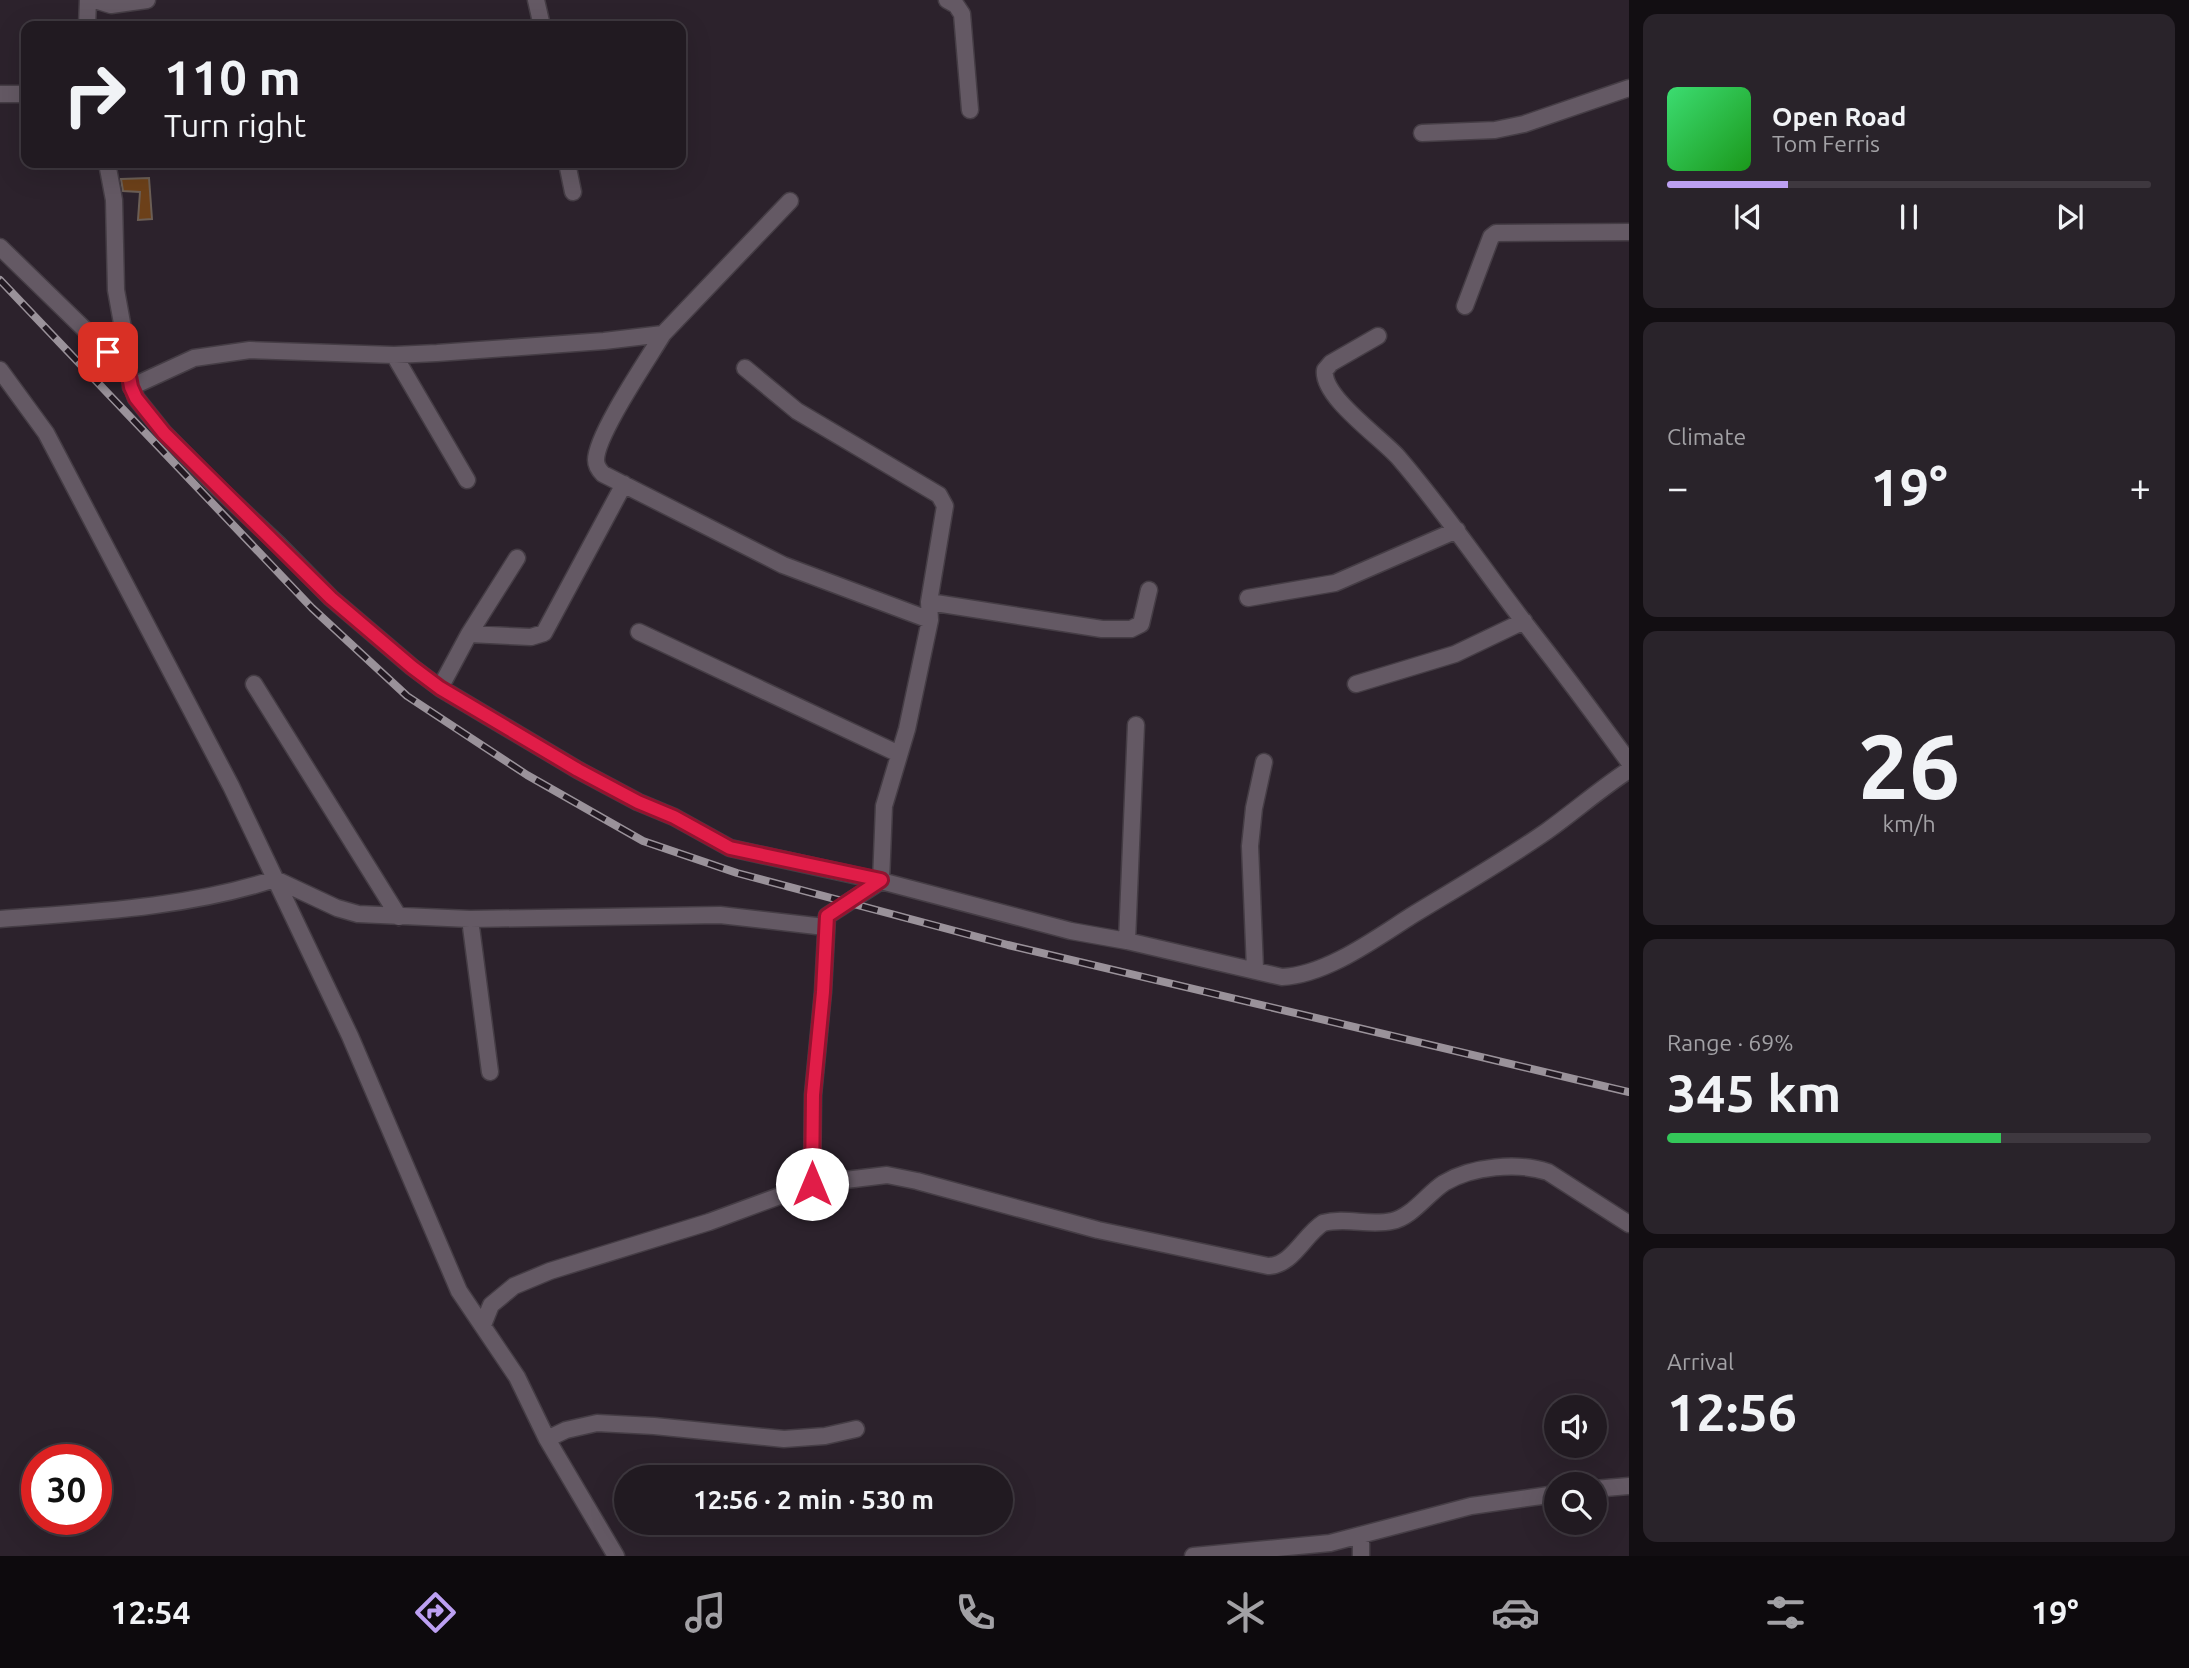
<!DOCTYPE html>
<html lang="en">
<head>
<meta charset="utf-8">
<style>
  :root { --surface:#211a21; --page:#29232a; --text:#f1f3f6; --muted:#a2a1a5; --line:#3e383f; --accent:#bca0f2 }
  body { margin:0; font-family:Ubuntu,sans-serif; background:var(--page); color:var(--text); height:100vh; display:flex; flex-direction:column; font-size:26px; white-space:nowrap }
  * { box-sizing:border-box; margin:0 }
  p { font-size:23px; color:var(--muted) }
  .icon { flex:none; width:38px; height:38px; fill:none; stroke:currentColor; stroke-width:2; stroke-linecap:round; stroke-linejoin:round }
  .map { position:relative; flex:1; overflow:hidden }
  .drawer { display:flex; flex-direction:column; gap:14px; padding:14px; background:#120e12; width:560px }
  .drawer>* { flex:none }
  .hud { position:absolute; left:21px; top:21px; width:665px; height:147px; border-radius:14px; box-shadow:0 7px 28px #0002,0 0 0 2px var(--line); background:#211a21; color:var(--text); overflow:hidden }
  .fabs { position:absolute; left:1544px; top:1395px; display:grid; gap:14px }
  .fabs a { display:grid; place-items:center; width:63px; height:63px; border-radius:50%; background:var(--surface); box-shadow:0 7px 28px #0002,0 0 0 2px var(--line); font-size:35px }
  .speed { position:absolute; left:21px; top:1444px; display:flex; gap:14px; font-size:35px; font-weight:700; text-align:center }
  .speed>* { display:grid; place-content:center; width:91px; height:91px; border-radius:50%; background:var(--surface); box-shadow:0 7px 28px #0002,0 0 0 2px var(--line); line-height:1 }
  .speed .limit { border:10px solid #d22; background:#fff; color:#111 }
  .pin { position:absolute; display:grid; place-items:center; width:60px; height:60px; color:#fff; margin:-30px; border-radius:14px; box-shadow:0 4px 10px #0006 }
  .me { position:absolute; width:77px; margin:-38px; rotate:0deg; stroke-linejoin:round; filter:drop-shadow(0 0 5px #0008) }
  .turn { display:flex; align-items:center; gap:24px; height:147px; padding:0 28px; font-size:32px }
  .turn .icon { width:91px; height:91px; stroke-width:2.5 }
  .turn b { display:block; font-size:49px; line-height:60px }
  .big { font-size:52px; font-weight:700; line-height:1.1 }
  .drawer .card { flex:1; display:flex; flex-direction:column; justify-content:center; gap:10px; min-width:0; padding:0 24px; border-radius:14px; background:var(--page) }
  .drawer .dial { align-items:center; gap:0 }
  .dial b { font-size:91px; line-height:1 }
  .song { display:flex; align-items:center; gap:21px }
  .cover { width:84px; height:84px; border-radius:10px; background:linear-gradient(135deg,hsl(140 70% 55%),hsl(120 70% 35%)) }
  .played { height:7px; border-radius:4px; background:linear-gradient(90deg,var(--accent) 25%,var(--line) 25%) }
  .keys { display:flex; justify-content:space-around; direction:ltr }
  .heat { display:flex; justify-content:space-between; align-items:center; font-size:38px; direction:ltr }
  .charge { height:10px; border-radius:5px; background:linear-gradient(90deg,#34c759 69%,var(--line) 0) }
  .trip { position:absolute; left:614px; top:1465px; width:399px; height:70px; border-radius:35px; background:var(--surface); box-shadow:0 7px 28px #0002,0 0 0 2px var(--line); font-weight:700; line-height:70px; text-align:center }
  .tab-bar { display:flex; height:112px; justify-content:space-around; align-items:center; background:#0d0a0d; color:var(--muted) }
  .tab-bar .icon { width:49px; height:49px }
  .tab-bar .active { color:var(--accent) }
  .tab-bar b { font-size:32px; color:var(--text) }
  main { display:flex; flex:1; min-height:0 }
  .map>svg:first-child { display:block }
  .building { fill:#6c4019; stroke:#6b5e55; stroke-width:2 }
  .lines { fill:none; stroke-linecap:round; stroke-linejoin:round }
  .minor-casing { stroke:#453d45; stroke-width:19 }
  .minor { stroke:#645964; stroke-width:16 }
  .rail-casing { stroke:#9a929a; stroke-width:8 }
  .rail { stroke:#221922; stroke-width:5; stroke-dasharray:16; stroke-linecap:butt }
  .route-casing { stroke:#92132f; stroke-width:18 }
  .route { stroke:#e11d48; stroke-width:12 }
</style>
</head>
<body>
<main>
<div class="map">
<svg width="1629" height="1556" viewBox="0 0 1629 1556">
  <rect width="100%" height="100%" fill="#2c222c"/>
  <path class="building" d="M 149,178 L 152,219 L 138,220 L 140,192 L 123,191 L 121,179 Z"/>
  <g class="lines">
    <g class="minor-casing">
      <path id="minor" d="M 95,0 L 111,5 L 147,0
        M 536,0 L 542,26
        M 947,0 L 956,5 L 962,14 L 970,110
        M 87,26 L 88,0
        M 0,94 L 26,94
        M 1422,133 L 1495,130 L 1524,124 L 1629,88
        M 107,163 L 114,200 L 116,290 L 124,334 L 127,370 L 136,398 L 164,433 L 213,483 L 278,544 L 331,598 L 412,667 L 440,688 L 578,770 L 638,802 L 674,817 L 730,848 L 881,881 L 1071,931 L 1127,941 L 1282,977 C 1326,975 1375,939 1411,916 C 1457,888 1504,861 1547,831 C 1575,811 1600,789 1629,770
        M 567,163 L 573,192
        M 0,247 L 108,352 L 126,360
        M 1465,306 L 1491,237 L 1496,233 L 1629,232
        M 663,334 C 648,359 596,435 596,460 C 596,466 599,470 603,474 L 783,565 L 930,620
        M 1378,336 L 1331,363 L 1325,370 C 1321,396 1380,437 1398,457 C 1443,509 1482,567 1524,622 C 1560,668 1595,715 1629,762
        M 394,355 L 467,480
        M 745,368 L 797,411 L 939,495 L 945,506 L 929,602 L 930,620 L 907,729 L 884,806 L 881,881 L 827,916 L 823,992 L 813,1095 L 812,1184
        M 0,370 L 46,433 L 231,786 L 350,1036 L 459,1291 L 517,1377 L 547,1439 L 616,1556
        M 131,387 L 194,358 L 250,350 L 394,355 L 437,353 L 604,341 L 663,334 L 790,201
        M 1248,598 L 1335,583 L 1457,530
        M 929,602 L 1102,629 L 1131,629 L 1141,624 L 1149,590
        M 639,632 L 899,754
        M 469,634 L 531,637 L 544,633 L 624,484
        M 254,684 L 399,917
        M 1356,684 L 1455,654 L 1524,621
        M 440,688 L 469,634 L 517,558
        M 0,919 C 93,912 186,908 275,879 L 337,908 L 358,914 L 470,919 L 720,915 L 825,927
        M 470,919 L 490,1072
        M 1127,941 L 1136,725
        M 1255,969 L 1250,846 L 1254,808 L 1264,762
        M 483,1325 L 491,1305 L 514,1286 L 550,1271 L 709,1222 L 812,1184 L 887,1175 L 917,1181 L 1098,1230 L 1268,1266 C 1292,1266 1304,1235 1323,1223 C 1345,1217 1370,1226 1392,1221 C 1412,1217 1427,1194 1444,1183 C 1472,1166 1518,1162 1548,1172 L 1629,1224
        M 547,1439 L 566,1430 L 597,1423 L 654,1426 L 784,1439 L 825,1436 L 856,1429
        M 1594,1489 L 1629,1486
        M 1361,1536 L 1361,1556
        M 1193,1556 L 1330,1543 L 1471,1506 L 1556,1494"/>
    </g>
    <use href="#minor" class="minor"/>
    <g class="rail-casing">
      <path id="rail" d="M 0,280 L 312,608 L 407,696 L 527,775 L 643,841 L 737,873 L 1008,945 L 1629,1092"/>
    </g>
    <use href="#rail" class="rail"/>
  </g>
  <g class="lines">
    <g class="route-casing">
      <path id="route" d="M 108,352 L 126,360 L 131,387 L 136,398 L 164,433 L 331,598 L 412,667 L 440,688 L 578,770 L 638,802 L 674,817 L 730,848 L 881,880 L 827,916 L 823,992 L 813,1095 L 812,1184"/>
    </g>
    <use href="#route" class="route"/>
  </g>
</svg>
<div class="fabs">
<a><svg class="icon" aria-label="sound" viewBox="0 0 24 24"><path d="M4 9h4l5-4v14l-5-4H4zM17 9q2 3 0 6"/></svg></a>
<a><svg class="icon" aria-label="search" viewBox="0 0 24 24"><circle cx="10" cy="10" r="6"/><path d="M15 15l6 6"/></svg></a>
</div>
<div class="speed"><div class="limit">30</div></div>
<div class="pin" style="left:108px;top:352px;background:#d93025"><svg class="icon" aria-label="arrive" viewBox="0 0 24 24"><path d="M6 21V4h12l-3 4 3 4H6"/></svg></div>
<svg class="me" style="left:812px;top:1184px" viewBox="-20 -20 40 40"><circle r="19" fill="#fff"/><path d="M0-13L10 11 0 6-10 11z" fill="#e11d48"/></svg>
<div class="trip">12:56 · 2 min · 530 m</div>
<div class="hud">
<div class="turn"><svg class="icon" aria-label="right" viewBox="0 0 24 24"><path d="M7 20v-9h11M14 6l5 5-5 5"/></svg><div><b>110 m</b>Turn right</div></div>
</div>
</div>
<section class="drawer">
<div class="card">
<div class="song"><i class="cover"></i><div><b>Open Road</b><p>Tom Ferris</p></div></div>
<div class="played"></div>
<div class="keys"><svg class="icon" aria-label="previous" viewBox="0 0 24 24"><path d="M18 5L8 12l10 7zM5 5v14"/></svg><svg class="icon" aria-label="pause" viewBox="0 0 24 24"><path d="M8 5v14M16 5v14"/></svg><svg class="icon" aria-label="next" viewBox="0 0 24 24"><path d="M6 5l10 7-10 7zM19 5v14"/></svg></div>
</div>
<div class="card"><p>Climate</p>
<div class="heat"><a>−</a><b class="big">19°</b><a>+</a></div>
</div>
<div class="card dial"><b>26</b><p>km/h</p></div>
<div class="card"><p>Range · 69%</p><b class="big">345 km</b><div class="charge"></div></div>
<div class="card"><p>Arrival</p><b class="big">12:56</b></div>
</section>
</main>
<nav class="tab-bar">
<b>12:54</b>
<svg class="icon active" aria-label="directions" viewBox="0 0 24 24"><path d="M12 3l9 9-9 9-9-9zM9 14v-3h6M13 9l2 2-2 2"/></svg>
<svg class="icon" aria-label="music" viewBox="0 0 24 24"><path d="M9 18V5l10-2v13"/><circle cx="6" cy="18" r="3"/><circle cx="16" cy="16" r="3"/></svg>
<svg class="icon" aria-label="phone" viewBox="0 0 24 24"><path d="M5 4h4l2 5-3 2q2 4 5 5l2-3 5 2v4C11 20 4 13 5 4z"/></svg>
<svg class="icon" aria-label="climate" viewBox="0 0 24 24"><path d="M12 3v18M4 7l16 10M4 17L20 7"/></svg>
<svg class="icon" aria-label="car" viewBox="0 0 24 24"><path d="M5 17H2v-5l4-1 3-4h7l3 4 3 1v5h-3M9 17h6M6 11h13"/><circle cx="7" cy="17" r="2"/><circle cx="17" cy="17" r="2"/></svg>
<svg class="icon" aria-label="filters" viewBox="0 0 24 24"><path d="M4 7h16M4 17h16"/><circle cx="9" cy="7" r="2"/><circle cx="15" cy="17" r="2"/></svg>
<b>19°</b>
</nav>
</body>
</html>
